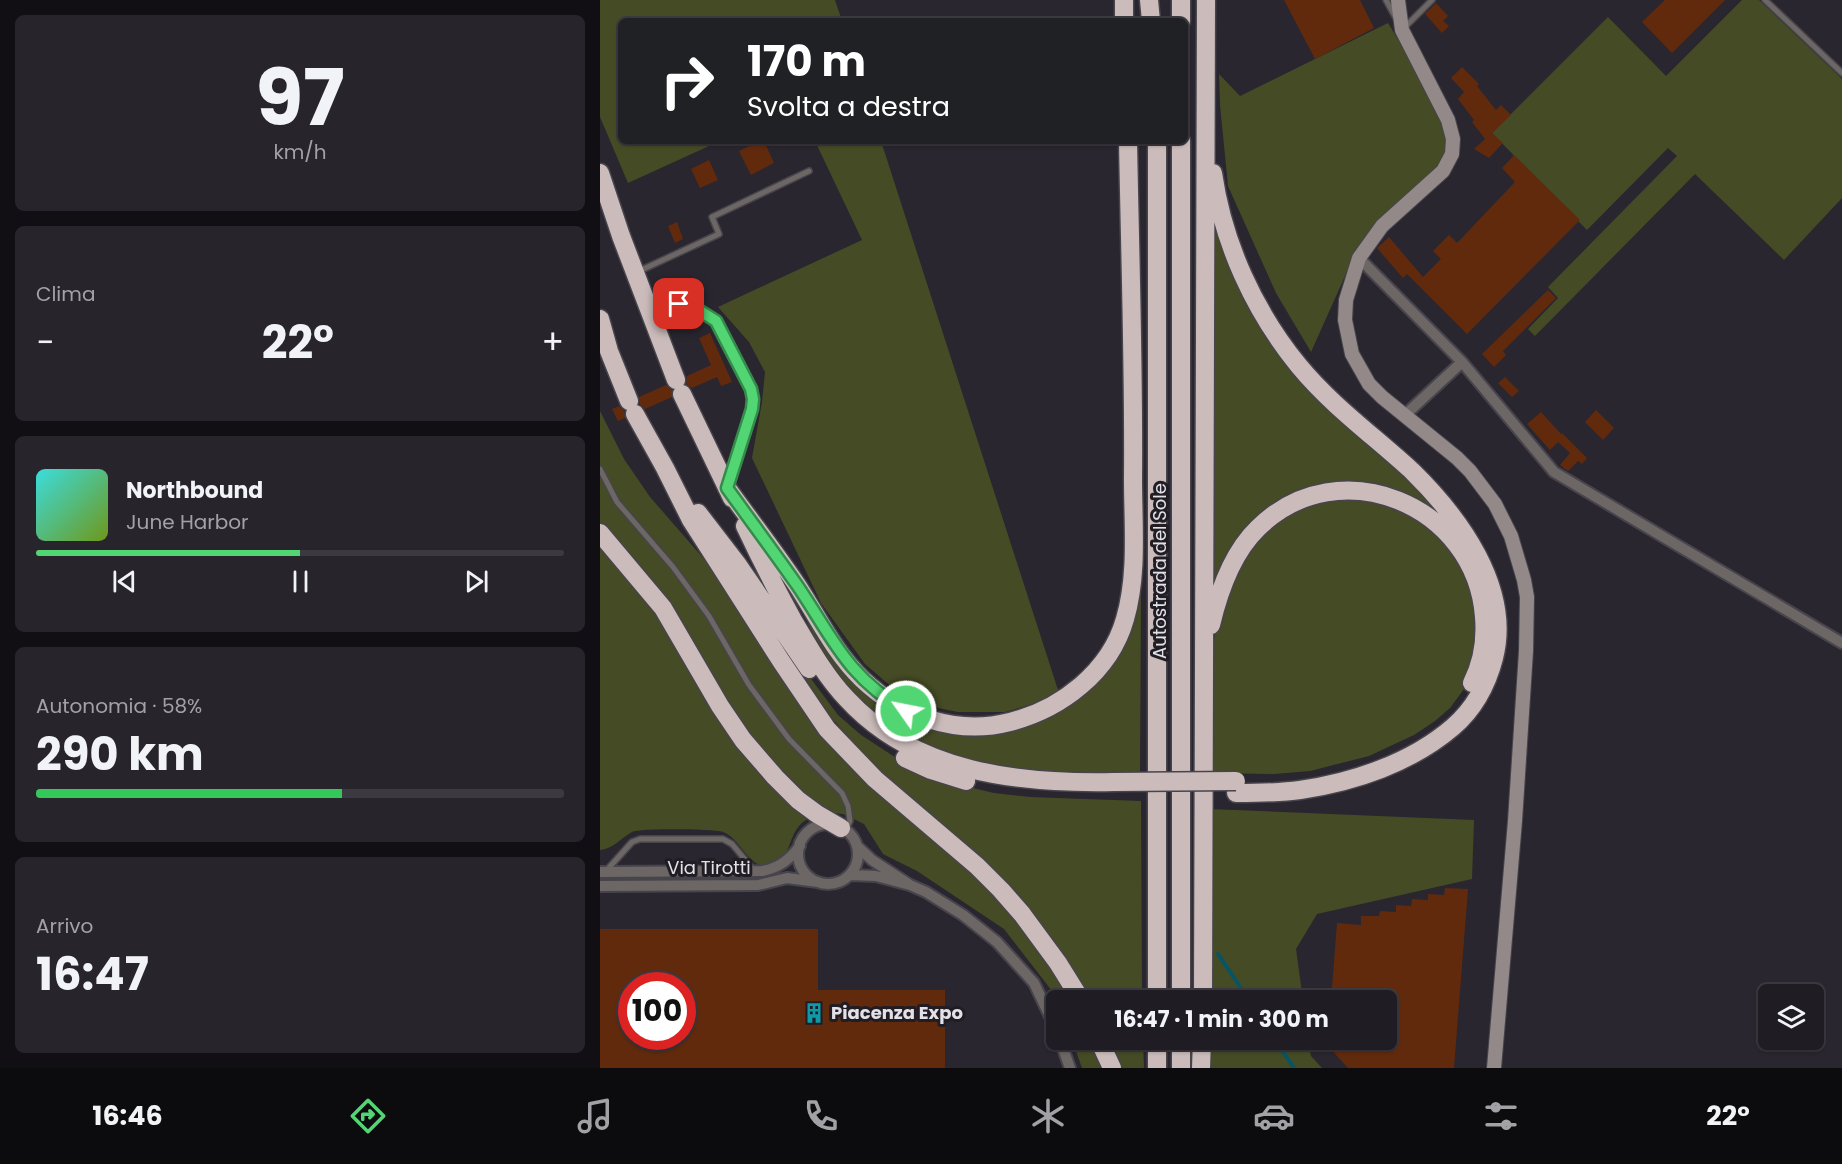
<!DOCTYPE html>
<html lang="it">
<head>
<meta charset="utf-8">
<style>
  :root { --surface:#1f1c23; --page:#27252b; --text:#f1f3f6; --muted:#a1a1a6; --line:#3c3a41; --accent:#52d673 }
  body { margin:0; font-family:Poppins,sans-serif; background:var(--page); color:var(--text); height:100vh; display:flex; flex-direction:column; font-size:22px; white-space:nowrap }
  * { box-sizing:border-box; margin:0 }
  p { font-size:20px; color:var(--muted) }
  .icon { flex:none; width:33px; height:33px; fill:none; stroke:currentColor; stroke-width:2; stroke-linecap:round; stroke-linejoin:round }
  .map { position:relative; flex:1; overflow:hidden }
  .drawer { display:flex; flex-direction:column; gap:15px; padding:15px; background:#110f13; width:600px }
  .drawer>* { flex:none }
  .guide { position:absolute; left:18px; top:18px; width:570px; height:126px; border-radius:9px; box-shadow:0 2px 4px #0004,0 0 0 2px var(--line); background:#202124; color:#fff; overflow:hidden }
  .buttons { position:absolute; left:1158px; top:984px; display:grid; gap:12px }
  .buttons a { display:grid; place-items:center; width:66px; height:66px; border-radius:9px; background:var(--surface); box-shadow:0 2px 4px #0004,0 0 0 2px var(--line); font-size:30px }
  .speed { position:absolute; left:18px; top:972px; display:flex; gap:12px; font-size:30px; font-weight:700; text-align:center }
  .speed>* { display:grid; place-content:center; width:78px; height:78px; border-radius:50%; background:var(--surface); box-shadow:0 2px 4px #0004,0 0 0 2px var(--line); line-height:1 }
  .speed .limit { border:9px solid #d22; background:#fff; color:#111 }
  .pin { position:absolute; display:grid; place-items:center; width:51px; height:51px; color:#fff; margin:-26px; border-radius:12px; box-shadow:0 3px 9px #0006 }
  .me { position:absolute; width:66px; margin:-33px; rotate:303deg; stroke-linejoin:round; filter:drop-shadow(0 0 4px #0008) }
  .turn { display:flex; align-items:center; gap:21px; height:126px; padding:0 30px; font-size:27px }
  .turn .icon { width:78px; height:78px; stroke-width:2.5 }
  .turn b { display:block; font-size:42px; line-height:51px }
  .big { font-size:45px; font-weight:700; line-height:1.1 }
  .drawer .widget { flex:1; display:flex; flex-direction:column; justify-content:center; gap:9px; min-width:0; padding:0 21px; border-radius:9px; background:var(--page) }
  .drawer .dial { align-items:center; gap:0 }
  .dial b { font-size:78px; line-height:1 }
  .song { display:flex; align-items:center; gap:18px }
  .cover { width:72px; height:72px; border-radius:9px; background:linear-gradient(135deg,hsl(180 70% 55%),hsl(80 70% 35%)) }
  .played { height:6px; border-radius:3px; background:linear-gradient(90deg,var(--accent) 50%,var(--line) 50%) }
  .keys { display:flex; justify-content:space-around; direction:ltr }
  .heat { display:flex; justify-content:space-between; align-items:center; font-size:33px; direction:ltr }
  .charge { height:9px; border-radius:4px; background:linear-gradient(90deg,#34c759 58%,var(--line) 0) }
  .trip { position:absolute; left:446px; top:990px; width:351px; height:60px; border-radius:9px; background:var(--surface); box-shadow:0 2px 4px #0004,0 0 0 2px var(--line); font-weight:700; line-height:60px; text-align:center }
  .dock { display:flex; height:96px; justify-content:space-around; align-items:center; background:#0c0b0e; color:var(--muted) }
  .dock .icon { width:42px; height:42px }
  .dock .current { color:var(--accent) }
  .dock b { font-size:27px; color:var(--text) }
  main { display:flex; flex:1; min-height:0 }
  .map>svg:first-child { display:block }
  .green { fill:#454c25 }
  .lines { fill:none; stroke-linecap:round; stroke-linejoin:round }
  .stream { stroke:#075564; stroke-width:4 }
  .building { fill:#612a0d; fill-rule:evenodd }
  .lane-casing { stroke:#47444c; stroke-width:8 }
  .street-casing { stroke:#47444c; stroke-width:14 }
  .secondary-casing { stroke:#47444c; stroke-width:16 }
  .highway-casing { stroke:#47444c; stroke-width:21 }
  .lane { stroke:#6c6665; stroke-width:5 }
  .street { stroke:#6c6665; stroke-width:10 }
  .secondary { stroke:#928988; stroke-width:14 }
  .highway { stroke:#cbbcbb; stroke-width:18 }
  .highway-bridge-casing { stroke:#47444c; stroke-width:21; stroke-linecap:butt }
  .highway-bridge { stroke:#cbbcbb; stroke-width:18 }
  .route-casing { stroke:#358b4b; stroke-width:15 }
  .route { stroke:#52d673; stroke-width:10 }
  .labels { text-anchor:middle; stroke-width:6; stroke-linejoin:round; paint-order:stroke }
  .street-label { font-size:18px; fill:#e3e1e7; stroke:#201d25 }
  .poi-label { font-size:18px; font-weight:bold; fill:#e3e1e7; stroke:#201d25; text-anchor:start }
</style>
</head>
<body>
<main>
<section class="drawer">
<div class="widget dial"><b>97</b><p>km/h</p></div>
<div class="widget"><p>Clima</p>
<div class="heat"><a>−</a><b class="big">22°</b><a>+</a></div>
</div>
<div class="widget">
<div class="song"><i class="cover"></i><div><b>Northbound</b><p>June Harbor</p></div></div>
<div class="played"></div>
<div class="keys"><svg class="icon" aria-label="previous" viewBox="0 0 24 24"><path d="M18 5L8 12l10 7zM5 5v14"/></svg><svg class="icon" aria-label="pause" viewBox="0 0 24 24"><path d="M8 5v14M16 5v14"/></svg><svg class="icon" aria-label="next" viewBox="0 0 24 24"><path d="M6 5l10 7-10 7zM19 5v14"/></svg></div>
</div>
<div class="widget"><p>Autonomia · 58%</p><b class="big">290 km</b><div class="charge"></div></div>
<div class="widget"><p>Arrivo</p><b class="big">16:47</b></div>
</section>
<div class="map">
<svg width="1242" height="1068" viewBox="0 0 1242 1068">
  <rect width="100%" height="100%" fill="#29262f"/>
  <path class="green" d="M 0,0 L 235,0 L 242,21 L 21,21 L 21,141 L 120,141 L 28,183 L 0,117 Z
    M 1142,0 L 1159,0 L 1242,79 L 1242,198 L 1184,260 L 1095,174 L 935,336 L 928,329 L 958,298 L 948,287 L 1077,156 L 1068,148 L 987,230 L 892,133 L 1008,17 L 1066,76 Z
    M 788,23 L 848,121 L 852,152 L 754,256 L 711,352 L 676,293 L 628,186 L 620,105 L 619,74 L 640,96 Z
    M 215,141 L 281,141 L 458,690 L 439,702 L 405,712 L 358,712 L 309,702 L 265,664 L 221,603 L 152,458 L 162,402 L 165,372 L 149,342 L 118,307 L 262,240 Z
    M 612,216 L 661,317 L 798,463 L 854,527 L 803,494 L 693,497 L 610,591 Z
    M 0,411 L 24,459 L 50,497 L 125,583 L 175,669 L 202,708 L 390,886 L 475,1000 L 459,1000 L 404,929 L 317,871 L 283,854 L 264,824 L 243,814 L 233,813 L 219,807 L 199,791 L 154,742 L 0,525 Z
    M 744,494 L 807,508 L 861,558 L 880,617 L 872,672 L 864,689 L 850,708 L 835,721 L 814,735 L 769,756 L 710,771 L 674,774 L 610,773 L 612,652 L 618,618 L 639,562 L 679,515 Z
    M 0,542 L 44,594 L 210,817 C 206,820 202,822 199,826 C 188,839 190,860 170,865 C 149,871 141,838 123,832 C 113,829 41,828 32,832 C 21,838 13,849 0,850 Z
    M 541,595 L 540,774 C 513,774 485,777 458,776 C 377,773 291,743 240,678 C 222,656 211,631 200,606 L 240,661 L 346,729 L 478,696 L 538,597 Z
    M 155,604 L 238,715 L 261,735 L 304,763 L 364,786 L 394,793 L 430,797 L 541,801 L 542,1000 L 487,1000 L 423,902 L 368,846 L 306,794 L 268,760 L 232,718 Z
    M 609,809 L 874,820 L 872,879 L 717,914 L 696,949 L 703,1000 L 606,1000 Z
    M 472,1040 L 494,1040 L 505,1068 L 482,1068 Z
    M 507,1040 L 543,1040 L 544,1068 L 518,1068 Z
    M 606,1040 L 708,1040 L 711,1056 L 722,1068 L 606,1068 Z"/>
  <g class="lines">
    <path class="stream" d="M 618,954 L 649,1000
      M 675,1040 L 694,1068"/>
  </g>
  <path class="building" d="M 684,0 L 760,0 L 774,28 L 715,59 Z
    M 1065,0 L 1125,0 L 1072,53 L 1042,22 Z
    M 836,3 L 848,16 L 843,21 L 849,26 L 842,33 L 825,14 Z
    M 862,67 L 879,84 L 877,86 L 896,110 L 901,105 L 911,115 L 892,133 L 903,143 L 889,158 L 874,149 L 885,139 L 872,122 L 874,120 L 858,99 L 864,92 L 851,78 Z
    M 160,141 L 164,141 L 174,163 L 151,175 L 139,151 Z
    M 914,155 L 980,220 L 867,334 L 807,274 L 803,278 L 777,248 L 789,237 L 823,277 L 841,259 L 833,251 L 849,235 L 857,243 L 915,182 L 902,168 Z
    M 109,160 L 118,180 L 100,188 L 91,169 Z
    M 77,222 L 83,239 L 75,243 L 68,226 Z
    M 948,290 L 956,298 L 903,351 L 906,355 L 894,367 L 882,354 Z
    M 110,333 L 132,382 L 121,386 L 117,377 L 92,388 L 86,384 L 87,376 L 111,365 L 99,338 Z
    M 905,377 L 919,391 L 912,397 L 898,383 Z
    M 66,385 L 72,390 L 72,397 L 45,409 L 40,404 L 39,397 Z
    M 19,406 L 24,411 L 25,418 L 18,421 L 12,409 Z
    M 996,410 L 1014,428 L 1003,440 L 985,422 Z
    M 941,412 L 961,434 L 962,433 L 987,458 L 982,464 L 978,461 L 968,471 L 960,465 L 970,453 L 958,442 L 950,450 L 927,424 Z
    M 845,888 L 868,889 L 854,1068 L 748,1068 L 728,1046 L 728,1040 L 786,1040 L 786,1000 L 731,1000 L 737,923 L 761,925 L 761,916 L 779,916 L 780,911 L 796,912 L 796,905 L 811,906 L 812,899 L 828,900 L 828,894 L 844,895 Z
    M 0,929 L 218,929 L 218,990 L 345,990 L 345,1068 L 0,1068 ZM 32,986 L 82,986 L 82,1036 L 32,1036 Z"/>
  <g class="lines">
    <g class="lane-casing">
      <path id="lane" d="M 786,0 L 796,18
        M 1165,0 L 1242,73
        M 803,29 L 832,0
        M 37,272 L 119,234 L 112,217 L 209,171
        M 48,295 L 97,309 L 116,321 L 151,389 L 153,399 L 152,409 L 129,481
        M 0,469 L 17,502 L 73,567 L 109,616 L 149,685 L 189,739 L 242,793 L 248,806 L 250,821 L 245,830
        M 6,871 L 32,842 L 40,839 L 123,839 L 132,844 L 153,869"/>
    </g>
    <g class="street-casing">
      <path id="street" d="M 759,258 L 862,362 L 954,472 L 1242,643
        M 805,415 L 862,362
        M198 854a30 30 0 1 1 60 0a30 30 0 1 1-60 0Z
        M 0,872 L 163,871 C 180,867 189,860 200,846
        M 250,875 L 276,876 L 310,885 L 272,860 L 257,846
        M 310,885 L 326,892 L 363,915 L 397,942 L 434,983 L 456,1029
        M 0,886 L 158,885 L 187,878 L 218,882
        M 460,1040 L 470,1068"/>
    </g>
    <g class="secondary-casing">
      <path id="secondary" d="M 798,0 L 802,30 L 848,120 L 853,139 L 852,154 L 843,171 L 782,226 L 759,258 L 746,300 L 745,320 L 752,354 L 769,384 L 782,397 L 857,458 L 870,471 L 895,504 L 911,536 L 924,580 L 927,597 L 926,651 L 915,821 L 894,1068"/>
    </g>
    <g class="highway-casing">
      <path id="highway" d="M 524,0 L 524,21
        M 549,0 L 551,21
        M 581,21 L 581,0
        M 557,141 L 557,1000
        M 0,173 L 21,236 L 76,380
        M 613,173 C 623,243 654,311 699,366 C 732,406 774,436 812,471 C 859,517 912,588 894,658 C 887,685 875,708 853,727 C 811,763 754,782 700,790 C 679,793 657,793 636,793
        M 0,319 L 9,351 L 29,401
        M 82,394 L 132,498
        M 35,414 L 65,468 L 91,520 L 181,661 L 227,729 L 275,779 L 377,866 L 401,890 L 422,914 L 458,963 L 481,1000
        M 127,488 C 150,520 175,552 197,585 C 218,617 234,652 262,679 C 301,716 356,736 410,722 C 461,709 510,672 525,619 C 538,575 533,525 533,479 C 534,367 530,254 528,141
        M 98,513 L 138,565 L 209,669
        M 145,526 C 160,558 176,589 193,620 C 209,647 225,676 247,699 C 315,773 419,784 514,782
        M 0,533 L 63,608 L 120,706 L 143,740 L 175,777 L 198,800 L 217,814 L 241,828
        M 611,625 C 619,591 632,553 658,528 C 739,448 876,505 884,617 C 886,640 882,663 872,683
        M 305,758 L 331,770 L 366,781
        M 581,1000 L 581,141
        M 603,1000 L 606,0
        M 499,1040 L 512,1068
        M 557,1068 L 557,1040
        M 581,1068 L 581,1040
        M 601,1068 L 602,1040"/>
    </g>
    <use href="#lane" class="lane"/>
    <use href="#street" class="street"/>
    <use href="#secondary" class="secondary"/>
    <use href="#highway" class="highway"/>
    <g class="highway-bridge-casing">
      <path id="highway-bridge" d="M 514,782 L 636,781"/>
    </g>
    <use href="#highway-bridge" class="highway-bridge"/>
  </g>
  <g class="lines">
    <g class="route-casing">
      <path id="route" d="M 79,304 L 97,309 L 116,321 L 151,389 L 153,399 L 152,409 L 127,488 C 150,520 174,552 197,585 C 233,638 246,676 306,711"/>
    </g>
    <use href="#route" class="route"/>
  </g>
  <defs>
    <g id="building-bare" transform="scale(1.62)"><path d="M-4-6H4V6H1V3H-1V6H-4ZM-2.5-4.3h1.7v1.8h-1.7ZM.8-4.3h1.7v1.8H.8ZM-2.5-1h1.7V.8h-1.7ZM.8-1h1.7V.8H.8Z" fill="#0f9aa8" stroke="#201d25" stroke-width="2.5" paint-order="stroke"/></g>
  </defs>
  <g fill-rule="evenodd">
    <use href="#building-bare" x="214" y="1013"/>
  </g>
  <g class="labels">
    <g class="street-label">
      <text transform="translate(560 571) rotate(-90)" y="6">Autostrada del Sole</text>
      <text x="109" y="874">Via Tirotti</text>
    </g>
    <g class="poi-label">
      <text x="231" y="1019">Piacenza Expo</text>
    </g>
  </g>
</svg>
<div class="buttons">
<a><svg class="icon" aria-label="layers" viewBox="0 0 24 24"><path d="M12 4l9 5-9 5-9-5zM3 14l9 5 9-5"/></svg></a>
</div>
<div class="speed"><div class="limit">100</div></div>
<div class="pin" style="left:79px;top:304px;background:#d93025"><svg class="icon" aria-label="arrive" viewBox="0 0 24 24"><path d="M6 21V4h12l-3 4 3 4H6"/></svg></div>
<svg class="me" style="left:306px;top:711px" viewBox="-20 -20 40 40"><circle r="17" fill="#52d673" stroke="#fff" stroke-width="3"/><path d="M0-11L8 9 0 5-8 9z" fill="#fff"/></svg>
<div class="trip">16:47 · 1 min · 300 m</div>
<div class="guide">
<div class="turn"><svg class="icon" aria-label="right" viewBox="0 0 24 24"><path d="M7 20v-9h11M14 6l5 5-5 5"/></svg><div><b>170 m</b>Svolta a destra</div></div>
</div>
</div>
</main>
<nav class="dock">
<b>16:46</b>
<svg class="icon current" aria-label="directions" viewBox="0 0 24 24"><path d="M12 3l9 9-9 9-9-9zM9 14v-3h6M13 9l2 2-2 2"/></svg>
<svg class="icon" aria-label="music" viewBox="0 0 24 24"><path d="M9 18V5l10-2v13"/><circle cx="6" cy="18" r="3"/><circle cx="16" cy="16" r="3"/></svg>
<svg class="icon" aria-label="phone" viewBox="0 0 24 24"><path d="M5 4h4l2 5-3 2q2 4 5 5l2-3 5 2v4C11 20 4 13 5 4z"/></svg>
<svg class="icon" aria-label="climate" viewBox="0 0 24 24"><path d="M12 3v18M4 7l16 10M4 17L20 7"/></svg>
<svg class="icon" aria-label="car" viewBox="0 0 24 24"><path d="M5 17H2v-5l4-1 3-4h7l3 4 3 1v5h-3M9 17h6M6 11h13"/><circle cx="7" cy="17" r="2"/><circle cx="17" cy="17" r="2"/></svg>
<svg class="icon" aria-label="filters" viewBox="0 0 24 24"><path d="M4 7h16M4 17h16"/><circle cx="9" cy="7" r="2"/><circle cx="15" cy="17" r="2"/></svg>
<b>22°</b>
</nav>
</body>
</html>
